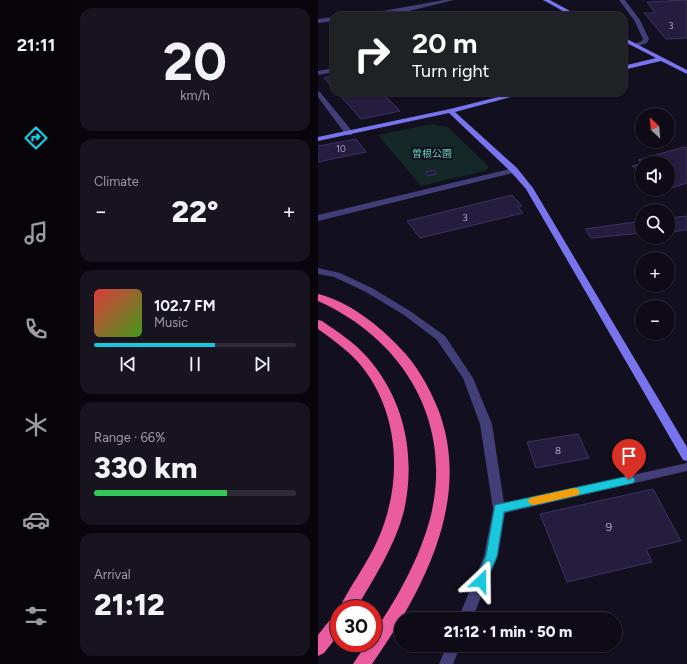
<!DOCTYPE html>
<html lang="en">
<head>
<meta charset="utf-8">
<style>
  :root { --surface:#0e0b16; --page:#17141f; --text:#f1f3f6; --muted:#9b9ba1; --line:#2e2b35; --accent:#1ac8dd }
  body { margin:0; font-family:Figtree,"Noto Sans JP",sans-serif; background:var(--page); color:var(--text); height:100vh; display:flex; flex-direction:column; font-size:15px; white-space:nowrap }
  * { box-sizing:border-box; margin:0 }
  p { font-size:13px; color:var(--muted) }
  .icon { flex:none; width:22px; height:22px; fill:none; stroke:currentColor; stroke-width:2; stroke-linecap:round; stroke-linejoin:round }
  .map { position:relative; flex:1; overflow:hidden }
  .details { display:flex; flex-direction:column; gap:8px; padding:8px; background:#08060c; width:246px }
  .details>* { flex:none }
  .banner { position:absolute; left:12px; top:12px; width:297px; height:84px; border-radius:12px; box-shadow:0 1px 3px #0004,0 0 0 1px var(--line); background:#202124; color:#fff; overflow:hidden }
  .needle { width:26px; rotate:334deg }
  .controls { position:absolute; left:317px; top:108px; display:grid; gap:8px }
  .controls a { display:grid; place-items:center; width:40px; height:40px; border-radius:50%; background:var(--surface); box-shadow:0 1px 3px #0004,0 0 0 1px var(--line); font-size:20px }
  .speed { position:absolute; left:12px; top:600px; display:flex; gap:8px; font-size:20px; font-weight:700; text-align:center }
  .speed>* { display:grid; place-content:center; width:52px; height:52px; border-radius:50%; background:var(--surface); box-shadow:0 1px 3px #0004,0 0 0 1px var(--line); line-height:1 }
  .speed .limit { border:6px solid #d22; background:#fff; color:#111 }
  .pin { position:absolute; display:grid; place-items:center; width:34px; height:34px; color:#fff; margin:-41px -17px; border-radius:50% 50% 50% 0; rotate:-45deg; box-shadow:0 0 4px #0007 }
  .pin .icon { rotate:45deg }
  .me { position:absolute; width:44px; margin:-22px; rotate:23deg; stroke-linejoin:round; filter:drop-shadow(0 0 3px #0008) }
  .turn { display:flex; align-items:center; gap:14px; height:84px; padding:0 16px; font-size:18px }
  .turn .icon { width:52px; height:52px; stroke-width:2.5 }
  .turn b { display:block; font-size:28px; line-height:34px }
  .big { font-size:30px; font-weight:800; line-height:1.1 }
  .details .tile { flex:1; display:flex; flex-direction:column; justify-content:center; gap:6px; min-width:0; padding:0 14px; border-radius:12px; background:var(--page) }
  .details .dial { align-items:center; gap:0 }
  .dial b { font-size:52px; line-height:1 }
  .song { display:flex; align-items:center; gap:12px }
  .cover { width:48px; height:48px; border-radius:6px; background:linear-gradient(135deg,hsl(0 70% 55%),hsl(100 70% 35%)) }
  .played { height:4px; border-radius:2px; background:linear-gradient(90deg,var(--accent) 60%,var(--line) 60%) }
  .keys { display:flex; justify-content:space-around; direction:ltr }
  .heat { display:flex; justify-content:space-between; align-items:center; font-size:22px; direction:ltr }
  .charge { height:6px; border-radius:3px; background:linear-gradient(90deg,#34c759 66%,var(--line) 0) }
  .trip { position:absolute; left:76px; top:612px; width:228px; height:40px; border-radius:20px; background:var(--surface); box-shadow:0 1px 3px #0004,0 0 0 1px var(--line); font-weight:800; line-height:40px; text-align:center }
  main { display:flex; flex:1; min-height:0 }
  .menu { display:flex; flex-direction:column; width:72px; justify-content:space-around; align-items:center; background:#060409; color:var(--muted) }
  .menu .icon { width:28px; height:28px }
  .menu .on { color:var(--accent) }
  .menu b { font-size:18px; color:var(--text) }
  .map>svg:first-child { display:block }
  .green { fill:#132727 }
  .building { fill:#241d3d; stroke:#3d3266 }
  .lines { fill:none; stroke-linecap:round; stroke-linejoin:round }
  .street { fill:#423f78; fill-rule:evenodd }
  .secondary { fill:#7874ee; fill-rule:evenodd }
  .highway { fill:#eb5b9f; fill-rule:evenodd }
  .route { fill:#1ac8dd; stroke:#118290 }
  .slow { fill:#f59e0b }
  .labels { text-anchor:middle; stroke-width:4; stroke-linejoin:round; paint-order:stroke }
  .far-number-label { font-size:9px; fill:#aaa4cb }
  .far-park-label { font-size:10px; fill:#67d0b7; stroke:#120f1e }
  .number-label { font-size:10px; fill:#aaa4cb }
  .near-number-label { font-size:12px; fill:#aaa4cb }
</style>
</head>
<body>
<main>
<nav class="menu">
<b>21:11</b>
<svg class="icon on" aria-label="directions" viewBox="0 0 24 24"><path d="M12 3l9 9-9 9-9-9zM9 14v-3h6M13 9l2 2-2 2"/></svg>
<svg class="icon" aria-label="music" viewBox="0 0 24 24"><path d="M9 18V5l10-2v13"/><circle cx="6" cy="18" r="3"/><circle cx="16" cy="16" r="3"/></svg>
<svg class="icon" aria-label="phone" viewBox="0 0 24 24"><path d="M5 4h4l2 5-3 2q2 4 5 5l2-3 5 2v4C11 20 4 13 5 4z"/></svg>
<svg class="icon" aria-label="climate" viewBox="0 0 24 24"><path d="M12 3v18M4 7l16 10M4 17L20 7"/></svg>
<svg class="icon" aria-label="car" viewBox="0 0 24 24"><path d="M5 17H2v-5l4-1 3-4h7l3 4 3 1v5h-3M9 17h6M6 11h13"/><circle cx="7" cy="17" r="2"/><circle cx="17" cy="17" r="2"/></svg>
<svg class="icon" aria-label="filters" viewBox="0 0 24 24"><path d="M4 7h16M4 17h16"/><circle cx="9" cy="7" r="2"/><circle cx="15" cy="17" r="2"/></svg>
</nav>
<section class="details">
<div class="tile dial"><b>20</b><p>km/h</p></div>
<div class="tile"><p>Climate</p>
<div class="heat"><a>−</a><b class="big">22°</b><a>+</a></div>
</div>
<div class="tile">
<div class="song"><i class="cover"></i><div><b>102.7 FM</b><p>Music</p></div></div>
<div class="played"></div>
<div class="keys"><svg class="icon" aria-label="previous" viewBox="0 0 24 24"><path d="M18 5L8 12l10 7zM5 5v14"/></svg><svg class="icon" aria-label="pause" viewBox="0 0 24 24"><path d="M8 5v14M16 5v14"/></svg><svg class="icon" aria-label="next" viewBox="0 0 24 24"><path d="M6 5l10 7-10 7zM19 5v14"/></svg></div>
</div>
<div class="tile"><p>Range · 66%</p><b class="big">330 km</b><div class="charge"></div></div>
<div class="tile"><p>Arrival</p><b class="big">21:12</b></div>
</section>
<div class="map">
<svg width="369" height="664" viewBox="0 0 369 664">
  <rect width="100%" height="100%" fill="#120f1e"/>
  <path class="green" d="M 113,124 L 130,127 L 171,167 L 167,171 L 103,186 L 60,135 Z"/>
  <path class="building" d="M 369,0 L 369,38 L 348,39 L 326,13 L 337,13 L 329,2 Z
    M 16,76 L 16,89 L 6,78 Z
    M 19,92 L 63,92 L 82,111 L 43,119 Z
    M 38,139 L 48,152 L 0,162 L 0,146 Z
    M 366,147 L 369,148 L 369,183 L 350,189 L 350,163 L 324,163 L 320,160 Z
    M 324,163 L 324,173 L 314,166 Z
    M 116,170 L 119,174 L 110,176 L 107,172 Z
    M 194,195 L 204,206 L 200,207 L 205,213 L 102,238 L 89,221 Z
    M 369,216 L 369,230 L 352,232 L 350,229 L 350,218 Z
    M 324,221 L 324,233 L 273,238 L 267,229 Z
    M 260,434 L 271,458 L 218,468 L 209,442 Z
    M 335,489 L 363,541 L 328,549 L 334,562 L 249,582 L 222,514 Z"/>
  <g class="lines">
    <path class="street" d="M 126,0 L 136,0 L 91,11 L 52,16 L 37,16 Z
      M 301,0 L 307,0 L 322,20 L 331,39 L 329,43 L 316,47 L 313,45 L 324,41 L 325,39 L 316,20 Z
      M 16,17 L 16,21 L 0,23 L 0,19 Z
      M 16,68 L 16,72 L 0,75 L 0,71 Z
      M 0,91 L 2,92 L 34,131 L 34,135 L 28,135 L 0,97 Z
      M 196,168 L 199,168 L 199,172 L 0,221 L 0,215 Z
      M 0,268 L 22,273 L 54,288 L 92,311 L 127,336 L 155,378 L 174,424 L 186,503 L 369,463 L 369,471 L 187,513 L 180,556 L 154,619 L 140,619 L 166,556 L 175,509 L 162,424 L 145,378 L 119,340 L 86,315 L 48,292 L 16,277 L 0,274 Z
      M 129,645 L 143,645 L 135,664 L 121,664 Z"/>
    <path class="secondary" d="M 225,0 L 232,0 L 261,16 L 254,16 Z
      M 305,37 L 369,70 L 369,74 L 343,61 L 305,70 L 305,66 L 338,58 L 305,41 Z
      M 200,92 L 211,92 L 137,112 L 199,168 L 215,188 L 369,447 L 369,461 L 365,460 L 208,189 L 193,172 L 131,113 L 0,141 L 0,137 L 132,109 Z"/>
    <path class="highway" d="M 0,294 C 30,301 62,326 82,348 C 99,365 111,387 120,409 C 155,499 105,591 54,664 L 35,664 L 49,643 L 55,643 L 55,634 C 80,597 102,558 113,515 C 135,421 85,339 0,301 Z
      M 0,320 L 4,321 C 20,332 37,343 49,357 C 87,400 98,456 86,511 C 77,546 56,578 38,609 L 21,609 C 33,584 50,563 61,537 C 85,481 82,410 40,362 C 28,349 14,339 0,329 Z
      M 21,614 L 21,634 L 6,653 L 0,656 L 0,635 L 15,616 Z"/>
  </g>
  <path class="route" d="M 311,476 L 315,477 L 317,480 L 315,483 L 186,512 L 179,556 L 167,585 L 163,586 L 159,585 L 157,581 L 168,556 L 177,505 Z"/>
  <path class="slow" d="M 256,488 L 260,489 L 262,492 L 260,495 L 216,505 L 212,504 L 210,501 L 212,498 L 216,497 Z"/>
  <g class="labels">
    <g class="far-number-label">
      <text x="353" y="29">3</text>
      <text x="23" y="152">10</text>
    </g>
    <g class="far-park-label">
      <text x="114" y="157">曽根公園</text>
    </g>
    <g class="number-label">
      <text x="147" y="221">3</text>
      <text x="240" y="454">8</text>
    </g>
    <g class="near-number-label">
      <text x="291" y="531">9</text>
    </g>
  </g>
</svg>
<div class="controls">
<a><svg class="needle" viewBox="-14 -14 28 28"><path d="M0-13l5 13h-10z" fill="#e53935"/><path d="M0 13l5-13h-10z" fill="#9b9ba1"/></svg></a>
<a><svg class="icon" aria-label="sound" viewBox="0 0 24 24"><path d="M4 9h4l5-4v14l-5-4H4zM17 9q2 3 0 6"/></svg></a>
<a><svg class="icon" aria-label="search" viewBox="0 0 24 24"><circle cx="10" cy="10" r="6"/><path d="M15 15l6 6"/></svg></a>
<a>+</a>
<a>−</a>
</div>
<div class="speed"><div class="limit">30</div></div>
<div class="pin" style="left:311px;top:480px;background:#d93025"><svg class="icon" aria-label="arrive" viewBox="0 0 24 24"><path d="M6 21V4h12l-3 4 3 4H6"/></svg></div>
<svg class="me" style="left:163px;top:581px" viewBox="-20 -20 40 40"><path d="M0-17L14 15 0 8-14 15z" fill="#1ac8dd" stroke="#fff" stroke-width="4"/></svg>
<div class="trip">21:12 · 1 min · 50 m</div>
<div class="banner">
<div class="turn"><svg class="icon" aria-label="right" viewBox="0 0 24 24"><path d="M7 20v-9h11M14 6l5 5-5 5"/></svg><div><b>20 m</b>Turn right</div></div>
</div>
</div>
</main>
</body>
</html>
